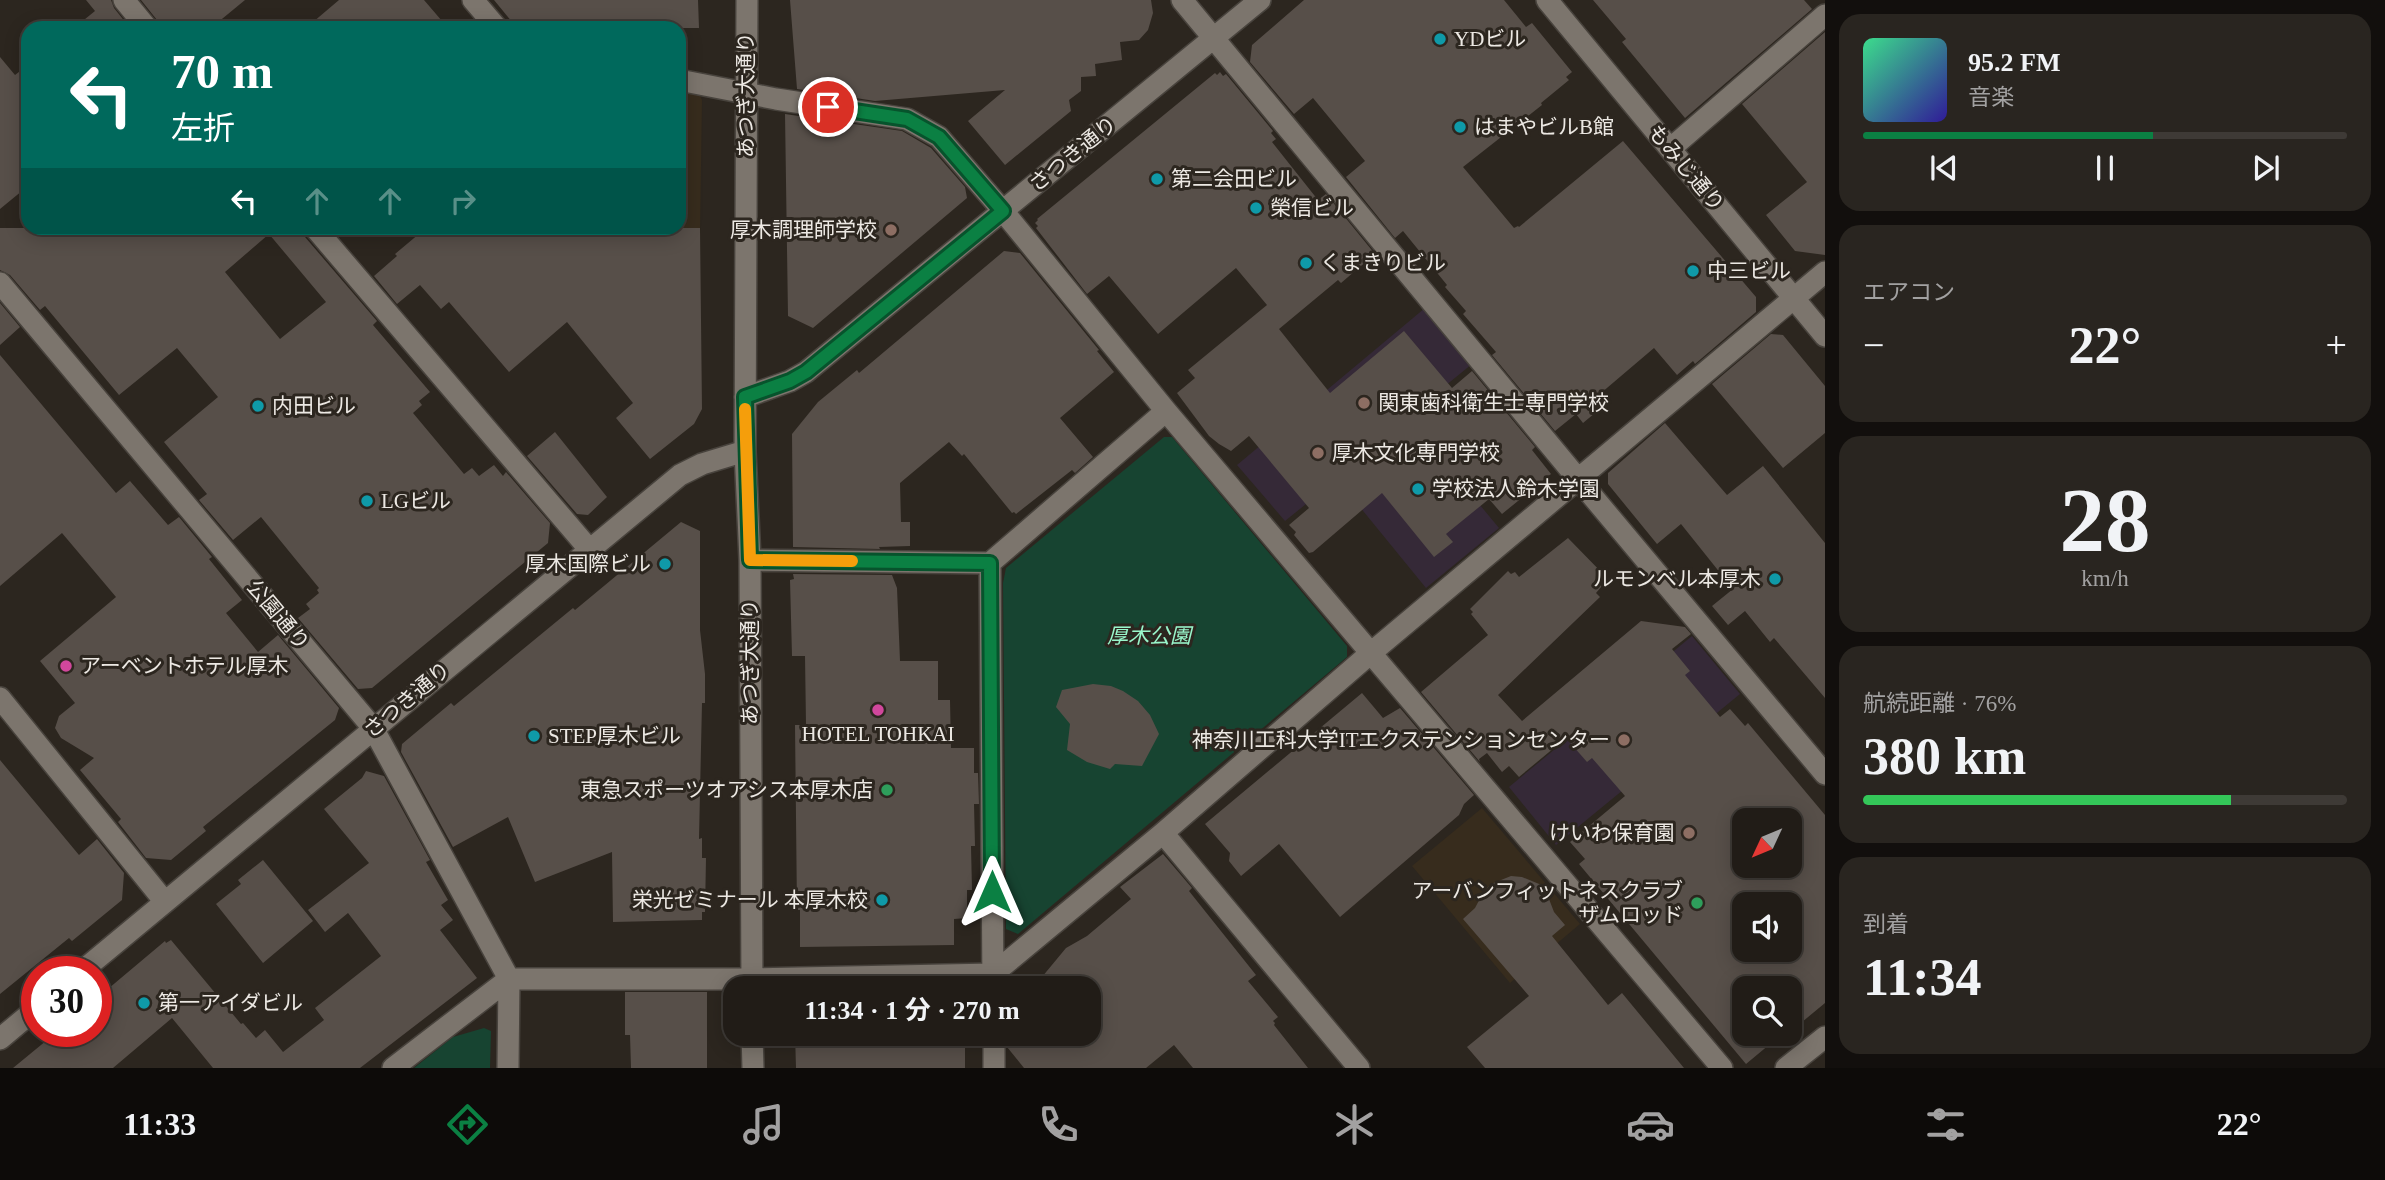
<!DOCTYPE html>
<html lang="ja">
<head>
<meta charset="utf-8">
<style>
  :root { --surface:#211c17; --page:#292520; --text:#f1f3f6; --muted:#a2a1a1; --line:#3e3a36; --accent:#0b8043 }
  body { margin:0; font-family:"Times New Roman","Noto Sans JP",serif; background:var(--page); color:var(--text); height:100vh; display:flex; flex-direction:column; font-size:26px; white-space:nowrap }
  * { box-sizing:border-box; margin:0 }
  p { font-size:23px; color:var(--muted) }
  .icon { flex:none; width:38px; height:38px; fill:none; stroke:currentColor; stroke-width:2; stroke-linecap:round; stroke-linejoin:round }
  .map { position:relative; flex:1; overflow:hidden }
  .panel { display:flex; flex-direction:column; gap:14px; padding:14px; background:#120f0d; width:560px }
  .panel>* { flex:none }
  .banner { position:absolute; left:21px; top:21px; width:665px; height:214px; border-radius:21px; box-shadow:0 4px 18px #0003,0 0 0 2px var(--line); background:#00695c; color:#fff; overflow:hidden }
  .needle { width:46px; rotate:226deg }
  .tools { position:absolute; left:1732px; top:808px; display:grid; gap:14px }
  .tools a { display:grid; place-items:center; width:70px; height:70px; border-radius:14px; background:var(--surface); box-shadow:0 4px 18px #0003,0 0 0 2px var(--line); font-size:35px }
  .speed { position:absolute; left:21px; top:956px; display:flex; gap:14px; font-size:35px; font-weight:700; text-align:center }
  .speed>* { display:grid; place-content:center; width:91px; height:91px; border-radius:50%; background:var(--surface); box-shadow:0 4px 18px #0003,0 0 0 2px var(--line); line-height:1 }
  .speed .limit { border:10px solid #d22; background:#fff; color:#111 }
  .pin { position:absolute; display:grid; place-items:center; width:60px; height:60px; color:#fff; margin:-30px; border:4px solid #fff; border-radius:50%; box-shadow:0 2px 7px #0007 }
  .me { position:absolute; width:77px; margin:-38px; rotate:0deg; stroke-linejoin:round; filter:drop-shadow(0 0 5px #0008) }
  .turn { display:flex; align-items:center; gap:24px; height:147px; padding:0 35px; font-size:32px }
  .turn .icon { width:91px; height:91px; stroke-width:2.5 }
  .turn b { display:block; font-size:49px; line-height:60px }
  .lanes { display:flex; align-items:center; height:66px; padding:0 35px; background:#0003; justify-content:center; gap:35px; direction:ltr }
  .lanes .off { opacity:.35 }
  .big { font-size:52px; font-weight:700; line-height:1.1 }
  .panel .card { flex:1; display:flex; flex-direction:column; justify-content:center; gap:10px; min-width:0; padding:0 24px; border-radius:21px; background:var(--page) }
  .panel .dial { align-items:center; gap:0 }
  .dial b { font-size:91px; line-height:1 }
  .song { display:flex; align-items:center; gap:21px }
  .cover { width:84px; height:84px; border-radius:10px; background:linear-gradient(135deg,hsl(150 70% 55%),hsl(250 70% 35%)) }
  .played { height:7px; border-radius:4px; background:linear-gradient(90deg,var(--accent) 60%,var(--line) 60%) }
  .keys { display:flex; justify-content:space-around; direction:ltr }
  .heat { display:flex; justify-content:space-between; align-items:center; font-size:38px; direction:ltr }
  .charge { height:10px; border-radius:5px; background:linear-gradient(90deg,#34c759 76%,var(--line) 0) }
  .trip { position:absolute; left:723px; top:976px; width:378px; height:70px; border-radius:21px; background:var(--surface); box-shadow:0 4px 18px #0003,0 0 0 2px var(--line); font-weight:700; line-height:70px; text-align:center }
  .tabs { display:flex; height:112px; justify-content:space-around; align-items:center; background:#0d0b09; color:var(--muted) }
  .tabs .icon { width:49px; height:49px }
  .tabs .on { color:var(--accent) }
  .tabs b { font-size:32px; color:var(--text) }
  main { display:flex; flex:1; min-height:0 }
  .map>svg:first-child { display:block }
  .commercial { fill:#372c1d }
  .education { fill:#352937 }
  .green { fill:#174431 }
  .building { fill:#574f49; fill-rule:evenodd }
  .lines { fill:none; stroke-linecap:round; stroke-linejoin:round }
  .minor-casing { stroke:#48433d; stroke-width:24 }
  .minor { stroke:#7c756d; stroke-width:21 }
  .route-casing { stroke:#07532c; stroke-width:18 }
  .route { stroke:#0b8043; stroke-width:12 }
  .slow { stroke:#f59e0b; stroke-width:12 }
  .culture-dot { fill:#0f9aa8; stroke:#2c261f; stroke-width:2.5 }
  .education-dot { fill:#8d6e63; stroke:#2c261f; stroke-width:2.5 }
  .hotel-dot { fill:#d1479c; stroke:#2c261f; stroke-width:2.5 }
  .leisure-dot { fill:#2e9e5b; stroke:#2c261f; stroke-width:2.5 }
  .labels { text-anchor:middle; stroke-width:6; stroke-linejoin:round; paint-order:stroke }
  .poi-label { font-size:21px; fill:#ece8e3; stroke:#2c261f; text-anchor:start }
  .street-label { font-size:21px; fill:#ece8e3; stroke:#2c261f }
  .park-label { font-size:21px; font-style:italic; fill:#99f6cb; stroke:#2c261f }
</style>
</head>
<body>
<main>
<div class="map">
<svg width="1825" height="1068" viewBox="0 0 1825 1068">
  <rect width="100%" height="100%" fill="#2c261f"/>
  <path class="commercial" d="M 679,91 L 699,94 L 702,100 L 700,233 L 672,236 L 665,228 L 679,228 Z
    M 1482,808 L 1580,924 L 1510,983 L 1412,866 Z"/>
  <path class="education" d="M 1425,308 L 1472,364 L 1407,417 L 1499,528 L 1426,588 L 1337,479 L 1285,521 L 1237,465 Z
    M 1692,636 L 1740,694 L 1556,845 L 1509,787 Z"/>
  <path class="green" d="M 1164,437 L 1172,437 L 1347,646 L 1347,657 L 1018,934 L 1006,929 L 1003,583 L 1006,568 Z
    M 484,1028 L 491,1031 L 490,1068 L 414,1068 L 453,1037 Z"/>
  <path class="building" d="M 86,0 L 111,0 L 114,8 L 130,28 L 74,28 L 95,11 Z
    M 141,0 L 245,0 L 211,28 L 160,28 L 157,20 Z
    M 339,0 L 424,0 L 448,28 L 306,28 Z
    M 494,0 L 698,0 L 699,28 L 517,28 Z
    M 790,0 L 1151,0 L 1153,13 L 1148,30 L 1139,40 L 1120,42 L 1122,60 L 1095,64 L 1096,76 L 1081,77 L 1081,91 L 1069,100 L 1071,111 L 1005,165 L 968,121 L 1005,90 L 875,101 L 797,89 Z
    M 1304,0 L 1504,0 L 1526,27 L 1532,23 L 1572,72 L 1566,77 L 1569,80 L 1541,103 L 1542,105 L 1463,167 L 1514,228 L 1518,226 L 1519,227 L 1623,141 L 1756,297 L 1756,312 L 1695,364 L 1693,361 L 1677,375 L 1654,348 L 1594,399 L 1601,408 L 1583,423 L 1576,414 L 1555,431 L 1492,355 L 1496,352 L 1463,314 L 1466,311 L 1445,287 L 1447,285 L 1403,231 L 1395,238 L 1346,177 L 1365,161 L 1313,98 L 1294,114 L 1250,62 L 1252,45 Z
    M 1593,0 L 1804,0 L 1812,9 L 1685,118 L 1622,42 L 1626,39 Z
    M 1825,32 L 1825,255 L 1795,251 L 1766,215 L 1807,182 L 1742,104 Z
    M 0,57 L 15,75 L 28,65 L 28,186 L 0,209 Z
    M 1220,72 L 1223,76 L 1226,74 L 1273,131 L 1271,133 L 1276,139 L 1272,142 L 1318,200 L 1326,194 L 1375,254 L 1341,283 L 1338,280 L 1279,329 L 1330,393 L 1404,331 L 1452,388 L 1472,371 L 1535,447 L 1532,450 L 1551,474 L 1502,514 L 1489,499 L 1446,534 L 1453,542 L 1434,557 L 1382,493 L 1313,552 L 1309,553 L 1294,535 L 1296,532 L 1289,525 L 1309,508 L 1249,436 L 1231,451 L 1219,444 L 1209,436 L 1177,393 L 1195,378 L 1188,370 L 1267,305 L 1236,268 L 1158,334 L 1109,276 L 1087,294 L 1036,228 L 1038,226 L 1035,223 L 1038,220 L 1037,219 L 1215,73 L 1217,75 Z
    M 785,114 L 902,131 L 931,148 L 965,187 L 967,198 L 813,328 L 788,316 Z
    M 0,228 L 302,228 L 305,237 L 377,321 L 373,325 L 430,392 L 419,401 L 422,405 L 413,413 L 464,474 L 472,468 L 479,476 L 494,465 L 503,476 L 506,472 L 550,523 L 548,543 L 372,688 L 358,689 L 298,618 L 310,609 L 306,604 L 319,593 L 317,590 L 319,588 L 261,517 L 233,540 L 199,500 L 207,494 L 164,442 L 218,397 L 177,348 L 119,395 L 45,306 L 40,310 L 10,275 L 0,270 ZM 269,234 L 326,302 L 280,339 L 225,272 Z
    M 426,228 L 700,228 L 702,409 L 694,424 L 650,459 L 616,418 L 633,403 L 567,322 L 509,372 L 449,302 L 441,309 L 420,285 L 397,304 L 374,276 L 397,256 L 395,254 Z
    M 1004,251 L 1020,253 L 1099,350 L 1097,351 L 1114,372 L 1060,418 L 1093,457 L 1075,473 L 1072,470 L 1016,514 L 1014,512 L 1012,513 L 964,454 L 962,456 L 949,442 L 900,483 L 901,522 L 910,522 L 910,546 L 879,547 L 880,549 L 793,547 L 792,434 L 818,402 L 857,370 L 859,373 Z
    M 0,303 L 20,327 L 0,345 Z
    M 1771,334 L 1783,335 L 1825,386 L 1825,433 L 1783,468 L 1712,384 Z
    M 0,355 L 116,493 L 130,481 L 168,525 L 179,517 L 212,557 L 209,559 L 242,600 L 226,613 L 258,652 L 278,635 L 339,708 L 335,720 L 203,827 L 206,831 L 171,860 L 146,858 L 118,822 L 121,819 L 80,770 L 94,758 L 61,738 L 55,728 L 59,716 L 75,703 L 40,661 L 116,597 L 62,533 L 0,586 Z
    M 1665,423 L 1727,495 L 1763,466 L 1825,543 L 1825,698 L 1774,638 L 1770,642 L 1745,611 L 1728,625 L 1712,606 L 1733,589 L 1681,524 L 1657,544 L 1608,484 L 1608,473 Z
    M 555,432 L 607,497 L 588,515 L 577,514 L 527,456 Z
    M 681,522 L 700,531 L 700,630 L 705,674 L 705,703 L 702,703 L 699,839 L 702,838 L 702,858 L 706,858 L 705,912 L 702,912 L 702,920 L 613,922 L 612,852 L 535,882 L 508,817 L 453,847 L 401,752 L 402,744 L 451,703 L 454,706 L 573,608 L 575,610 Z
    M 1568,538 L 1608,579 L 1596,593 L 1600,597 L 1498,695 L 1522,721 L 1641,621 L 1685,627 L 1691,634 L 1672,649 L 1690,671 L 1685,675 L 1720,717 L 1730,709 L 1745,726 L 1748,723 L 1825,815 L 1825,1003 L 1790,1032 L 1790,989 L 1745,989 L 1745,1034 L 1782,1034 L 1746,1064 L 1579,864 L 1585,859 L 1570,842 L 1625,796 L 1592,758 L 1587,762 L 1566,738 L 1519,777 L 1509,766 L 1502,772 L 1487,753 L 1479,759 L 1480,762 L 1421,692 L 1488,635 L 1471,614 L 1473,612 L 1470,609 L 1508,571 L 1511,574 L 1515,572 L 1519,577 ZM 1745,821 L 1790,821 L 1790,866 L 1745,866 ZM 1745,905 L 1790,905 L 1790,950 L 1745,950 Z
    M 793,574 L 892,575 L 897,588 L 900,661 L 938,661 L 938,700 L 950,700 L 951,748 L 974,748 L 974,773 L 978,773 L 979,804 L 974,804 L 975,846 L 971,846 L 972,890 L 967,890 L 967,918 L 954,919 L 954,945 L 800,947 L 800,910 L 797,910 L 795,725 L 806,725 L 805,656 L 792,656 L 790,580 L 794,579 Z
    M 1093,684 L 1111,686 L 1123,691 L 1138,701 L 1150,715 L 1159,734 L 1142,766 L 1115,764 L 1110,769 L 1087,762 L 1067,750 L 1070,724 L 1056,707 L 1062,690 Z
    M 1362,693 L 1383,718 L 1400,708 L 1474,795 L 1464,804 L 1459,815 L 1340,917 L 1279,844 L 1241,876 L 1229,861 L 1230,853 L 1205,824 Z
    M 0,760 L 79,855 L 97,839 L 124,873 L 122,900 L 72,941 L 69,938 L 0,994 Z
    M 366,771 L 384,776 L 430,860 L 426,862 L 448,900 L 441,905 L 453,920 L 440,930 L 477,978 L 360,1068 L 213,1068 L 172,1018 L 113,1068 L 13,1068 L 58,1031 L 96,1031 L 96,999 L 165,941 L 166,943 L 171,940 L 241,1024 L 243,1023 L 256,1038 L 265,1030 L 283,1052 L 324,1020 L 315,1008 L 381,956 L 348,913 L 325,932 L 308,910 L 369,863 L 324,809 L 362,778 Z
    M 1163,854 L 1192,888 L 1189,891 L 1256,975 L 1248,981 L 1278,1017 L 1273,1021 L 1275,1023 L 1274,1025 L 1308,1068 L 1193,1068 L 1174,1045 L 1146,1068 L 1024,1068 L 1007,1047 L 1007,1034 L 1088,1034 L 1088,989 L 1012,989 L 1028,976 L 1037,983 L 1066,948 L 1087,936 L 1131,899 L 1120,887 Z
    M 263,860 L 313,921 L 263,963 L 216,904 L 241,884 L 238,880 Z
    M 1511,876 L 1522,877 L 1544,886 L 1554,912 L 1565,925 L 1552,936 L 1608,1005 L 1622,993 L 1684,1068 L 1485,1068 L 1467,1047 L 1529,996 L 1463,919 L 1475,908 L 1484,891 L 1491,884 Z
    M 625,992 L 707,992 L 707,1068 L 631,1068 L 630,1035 L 625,1035 Z
    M 795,1034 L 965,1034 L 965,1068 L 796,1068 Z"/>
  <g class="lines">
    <g class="minor-casing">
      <path id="minor" d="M 124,0 L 147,28
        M 473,0 L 497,28
        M 747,0 L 745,451 L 750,560 L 752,989
        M 1182,0 L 1578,479 L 1825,774
        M 1547,0 L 1825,336
        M 679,80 L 776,99 L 907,119 L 939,137 L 1003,211 L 1166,411 L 1722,1068
        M 1670,149 L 1825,15
        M 315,228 L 589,549
        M 0,283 L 373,728 L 509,979 L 508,1068
        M 745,397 L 790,381 L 806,372 L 1260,0
        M 750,560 L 990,563 L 1166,411
        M 990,563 L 993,989
        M 0,698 L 165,902
        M 1163,833 L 1359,1068
        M 82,971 L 680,475 L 702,464 L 745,451
        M 752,1034 L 753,1068
        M 994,1034 L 994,1068
        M 0,1039 L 37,1008
        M 393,1068 L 509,979 L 752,979 L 993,974 L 1163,833 L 1372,652 L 1825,272
        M 1786,1068 L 1825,1037"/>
    </g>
    <use href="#minor" class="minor"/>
  </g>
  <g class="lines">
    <g class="route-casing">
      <path id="route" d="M 828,107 L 907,119 L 939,137 L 1003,211 L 806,372 L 790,381 L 745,397 L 750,560 L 990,563 L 992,892"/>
    </g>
    <use href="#route" class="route"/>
    <path class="slow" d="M 745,409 L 750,560 L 852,561"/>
  </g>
  <g class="culture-dot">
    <circle cx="1440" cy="39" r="7"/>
    <circle cx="1460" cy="127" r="7"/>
    <circle cx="1157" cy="179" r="7"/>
    <circle cx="1256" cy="208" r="7"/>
    <circle cx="1306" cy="263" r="7"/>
    <circle cx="1693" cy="271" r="7"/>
    <circle cx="258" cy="406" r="7"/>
    <circle cx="1418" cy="489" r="7"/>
    <circle cx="367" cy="501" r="7"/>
    <circle cx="665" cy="564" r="7"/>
    <circle cx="1775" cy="579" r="7"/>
    <circle cx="534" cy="736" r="7"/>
    <circle cx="882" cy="900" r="7"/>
    <circle cx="144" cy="1003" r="7"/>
  </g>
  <g class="education-dot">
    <circle cx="891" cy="230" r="7"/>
    <circle cx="1364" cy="403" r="7"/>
    <circle cx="1318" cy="453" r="7"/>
    <circle cx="1624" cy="740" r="7"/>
    <circle cx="1689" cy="833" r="7"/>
  </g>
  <g class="hotel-dot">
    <circle cx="66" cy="666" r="7"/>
    <circle cx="878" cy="710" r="7"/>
  </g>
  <g class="leisure-dot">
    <circle cx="887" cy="790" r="7"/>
    <circle cx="1697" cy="903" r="7"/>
  </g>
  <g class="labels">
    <g class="poi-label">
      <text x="1454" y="46">YDビル</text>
      <text x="1474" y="134">はまやビルB館</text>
      <text x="1171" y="186">第二会田ビル</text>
      <text x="1270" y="215">榮信ビル</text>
      <text x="877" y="237" text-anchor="end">厚木調理師学校</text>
      <text x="1320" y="270">くまきりビル</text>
      <text x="1707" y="278">中三ビル</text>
      <text x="1378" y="410">関東歯科衛生士専門学校</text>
      <text x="272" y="413">内田ビル</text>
      <text x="1332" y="460">厚木文化専門学校</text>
      <text x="1432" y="496">学校法人鈴木学園</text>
      <text x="381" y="508">LGビル</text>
      <text x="651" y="571" text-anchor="end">厚木国際ビル</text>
      <text x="1761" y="586" text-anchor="end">ルモンベル本厚木</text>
      <text x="80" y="673">アーベントホテル厚木</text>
      <text x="878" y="741" text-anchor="middle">HOTEL TOHKAI</text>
      <text x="548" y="743">STEP厚木ビル</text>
      <text x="1610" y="747" text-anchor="end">神奈川工科大学ITエクステンションセンター</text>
      <text x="873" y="797" text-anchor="end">東急スポーツオアシス本厚木店</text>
      <text x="1675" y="840" text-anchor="end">けいわ保育園</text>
      <text x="1683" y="898" text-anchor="end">アーバンフィットネスクラブ<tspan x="1683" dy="24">ザムロッド</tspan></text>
      <text x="868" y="907" text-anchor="end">栄光ゼミナール 本厚木校</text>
      <text x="158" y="1010">第一アイダビル</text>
    </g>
    <g class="street-label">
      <text transform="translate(746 95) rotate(-90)" y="7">あつぎ大通り</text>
      <text transform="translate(1073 154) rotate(-39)" y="7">さつき通り</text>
      <text transform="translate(1686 168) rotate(50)" y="7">もみじ通り</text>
      <text transform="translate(278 615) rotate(50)" y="7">公園通り</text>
      <text transform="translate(750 662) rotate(-90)" y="7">あつぎ大通り</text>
      <text transform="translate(407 700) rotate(-40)" y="7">さつき通り</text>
    </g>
    <g class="park-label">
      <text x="1149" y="643">厚木公園</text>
    </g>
  </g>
</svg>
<div class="tools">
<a><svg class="needle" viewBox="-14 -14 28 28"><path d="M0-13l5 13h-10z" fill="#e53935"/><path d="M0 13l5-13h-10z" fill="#a2a1a1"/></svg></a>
<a><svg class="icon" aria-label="sound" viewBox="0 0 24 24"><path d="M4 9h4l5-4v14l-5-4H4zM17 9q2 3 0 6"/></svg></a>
<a><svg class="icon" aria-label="search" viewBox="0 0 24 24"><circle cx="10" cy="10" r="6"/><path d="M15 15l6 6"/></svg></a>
</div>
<div class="speed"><div class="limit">30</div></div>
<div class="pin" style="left:828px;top:107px;background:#d93025"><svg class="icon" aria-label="arrive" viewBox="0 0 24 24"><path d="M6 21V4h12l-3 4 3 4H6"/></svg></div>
<svg class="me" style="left:992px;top:892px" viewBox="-20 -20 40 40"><path d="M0-17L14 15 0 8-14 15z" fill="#0b8043" stroke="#fff" stroke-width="4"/></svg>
<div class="trip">11:34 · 1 分 · 270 m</div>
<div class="banner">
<div class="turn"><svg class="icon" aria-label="left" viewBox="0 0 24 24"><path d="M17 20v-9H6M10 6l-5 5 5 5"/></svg><div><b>70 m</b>左折</div></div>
<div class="lanes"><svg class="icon" aria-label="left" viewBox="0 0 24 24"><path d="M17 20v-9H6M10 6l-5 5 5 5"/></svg><svg class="icon off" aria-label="ahead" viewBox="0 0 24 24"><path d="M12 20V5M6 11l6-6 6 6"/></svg><svg class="icon off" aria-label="ahead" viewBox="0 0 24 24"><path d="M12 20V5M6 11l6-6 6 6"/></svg><svg class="icon off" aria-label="right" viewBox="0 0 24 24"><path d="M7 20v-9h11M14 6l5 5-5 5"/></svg></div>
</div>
</div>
<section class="panel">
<div class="card">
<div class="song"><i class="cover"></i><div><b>95.2 FM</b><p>音楽</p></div></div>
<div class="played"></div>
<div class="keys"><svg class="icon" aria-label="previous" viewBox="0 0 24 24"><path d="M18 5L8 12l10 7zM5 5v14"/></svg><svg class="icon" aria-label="pause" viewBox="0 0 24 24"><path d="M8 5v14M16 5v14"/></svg><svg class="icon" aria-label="next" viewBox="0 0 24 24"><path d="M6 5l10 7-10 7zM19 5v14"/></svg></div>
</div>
<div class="card"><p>エアコン</p>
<div class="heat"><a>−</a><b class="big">22°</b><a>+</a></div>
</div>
<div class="card dial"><b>28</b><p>km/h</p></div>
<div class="card"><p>航続距離 · 76%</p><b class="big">380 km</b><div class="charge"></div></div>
<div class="card"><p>到着</p><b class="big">11:34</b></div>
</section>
</main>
<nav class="tabs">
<b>11:33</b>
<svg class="icon on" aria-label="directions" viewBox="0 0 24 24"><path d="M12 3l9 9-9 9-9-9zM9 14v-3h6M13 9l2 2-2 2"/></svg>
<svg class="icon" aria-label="music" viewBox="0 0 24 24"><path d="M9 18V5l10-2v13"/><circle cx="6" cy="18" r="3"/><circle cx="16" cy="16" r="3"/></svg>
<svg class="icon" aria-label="phone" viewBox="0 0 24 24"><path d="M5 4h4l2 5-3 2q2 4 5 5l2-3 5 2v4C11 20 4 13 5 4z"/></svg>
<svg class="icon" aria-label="climate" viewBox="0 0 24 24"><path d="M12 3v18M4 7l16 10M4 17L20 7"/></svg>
<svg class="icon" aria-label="car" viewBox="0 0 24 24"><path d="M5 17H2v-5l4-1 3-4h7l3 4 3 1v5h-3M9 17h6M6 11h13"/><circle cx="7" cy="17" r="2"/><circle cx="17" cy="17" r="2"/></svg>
<svg class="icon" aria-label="filters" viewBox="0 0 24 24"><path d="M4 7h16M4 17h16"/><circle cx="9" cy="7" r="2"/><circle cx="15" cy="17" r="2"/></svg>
<b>22°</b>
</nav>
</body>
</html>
